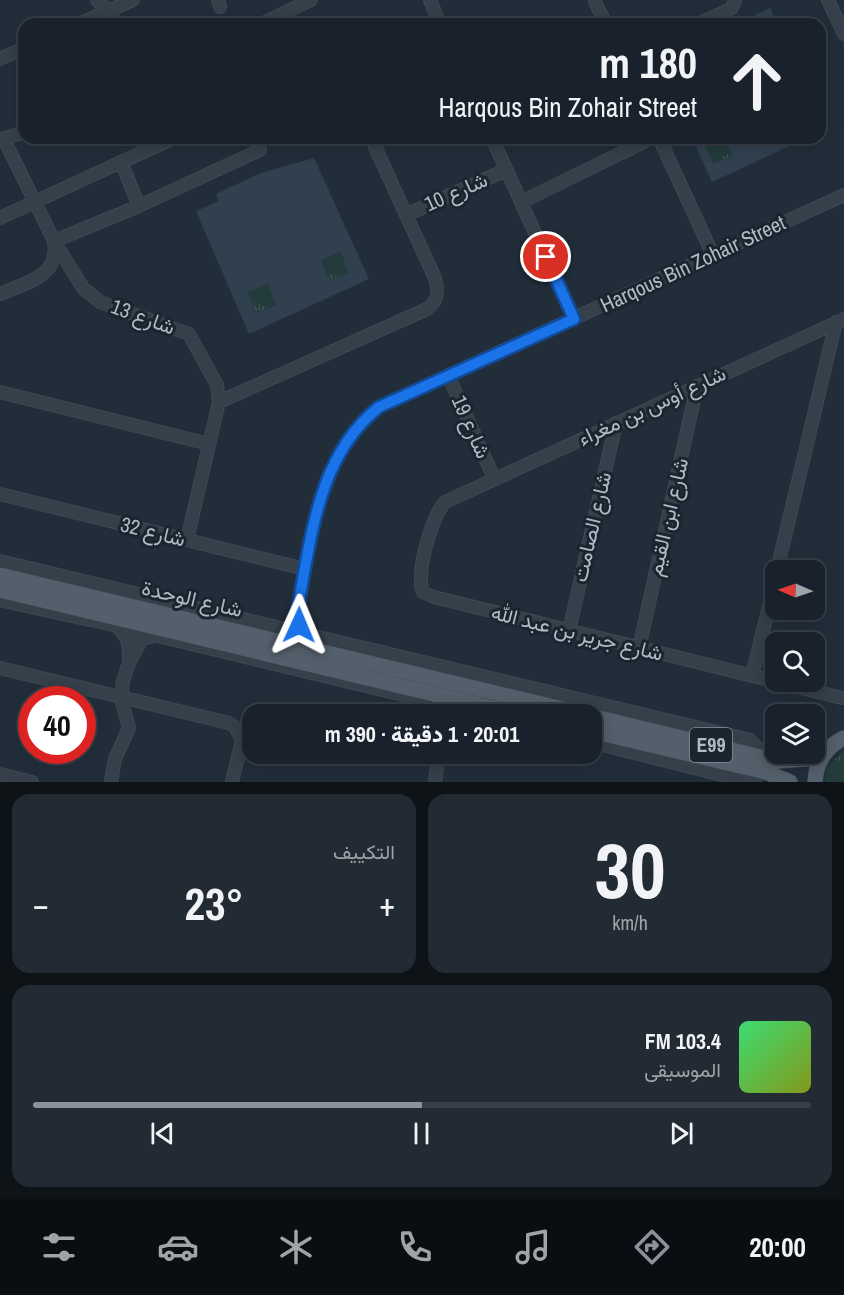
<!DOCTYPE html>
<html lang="ar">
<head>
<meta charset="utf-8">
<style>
  :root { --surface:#19222c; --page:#222a34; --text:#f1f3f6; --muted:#9fa4a9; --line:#373f48; --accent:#8c9099 }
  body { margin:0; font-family:"Archivo Narrow",Vazirmatn,sans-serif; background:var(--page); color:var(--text); direction:rtl; height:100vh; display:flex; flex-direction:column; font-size:22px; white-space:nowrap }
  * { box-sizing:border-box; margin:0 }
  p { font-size:20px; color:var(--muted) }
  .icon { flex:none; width:33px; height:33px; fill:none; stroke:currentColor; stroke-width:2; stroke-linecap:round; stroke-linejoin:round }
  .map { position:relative; height:782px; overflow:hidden; direction:ltr }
  .side { display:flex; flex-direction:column; gap:12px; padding:12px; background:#0e1318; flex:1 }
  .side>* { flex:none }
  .guide { position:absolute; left:18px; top:18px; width:808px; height:126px; border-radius:18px; box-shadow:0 3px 15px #0003,0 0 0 2px var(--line); direction:rtl; background:#19222c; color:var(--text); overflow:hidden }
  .needle { width:39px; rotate:272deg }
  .fabs { position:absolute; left:765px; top:560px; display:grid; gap:12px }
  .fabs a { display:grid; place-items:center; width:60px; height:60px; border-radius:12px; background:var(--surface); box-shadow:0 3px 15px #0003,0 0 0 2px var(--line); font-size:30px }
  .speed { position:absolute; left:18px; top:686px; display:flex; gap:12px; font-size:30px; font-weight:700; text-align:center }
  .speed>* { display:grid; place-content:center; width:78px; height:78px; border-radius:50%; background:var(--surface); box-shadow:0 3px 15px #0003,0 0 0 2px var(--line); line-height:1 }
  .speed .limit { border:9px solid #d22; background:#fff; color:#111 }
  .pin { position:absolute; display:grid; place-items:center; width:51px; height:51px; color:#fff; margin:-26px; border:3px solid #fff; border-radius:50%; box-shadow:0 2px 6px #0007 }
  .me { position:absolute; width:66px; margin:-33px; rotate:1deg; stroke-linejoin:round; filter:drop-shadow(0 0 4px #0008) }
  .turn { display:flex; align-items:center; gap:21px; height:126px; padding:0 30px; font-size:27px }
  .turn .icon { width:78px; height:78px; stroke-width:2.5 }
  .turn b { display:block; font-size:42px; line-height:51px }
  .big { font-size:45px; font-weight:800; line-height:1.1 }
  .side .tile { flex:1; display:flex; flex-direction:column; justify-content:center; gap:9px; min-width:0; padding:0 21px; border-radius:18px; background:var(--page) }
  .side .dial { align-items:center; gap:0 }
  .dial b { font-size:78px; line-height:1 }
  .song { display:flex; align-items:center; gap:18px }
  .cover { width:72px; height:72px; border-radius:9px; background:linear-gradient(135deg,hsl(140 70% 55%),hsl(70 70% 35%)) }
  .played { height:6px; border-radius:3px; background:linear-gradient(90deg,var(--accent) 50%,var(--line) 50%) }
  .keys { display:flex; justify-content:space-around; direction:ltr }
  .heat { display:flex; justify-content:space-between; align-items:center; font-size:33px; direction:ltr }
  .side .tiles { flex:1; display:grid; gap:12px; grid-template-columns:1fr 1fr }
  .tile:last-child { grid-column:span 2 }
  .trip { position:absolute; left:242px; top:704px; width:360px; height:60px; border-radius:18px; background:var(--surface); box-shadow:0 3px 15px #0003,0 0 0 2px var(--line); font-weight:800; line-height:60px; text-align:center; direction:rtl }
  .tab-bar { display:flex; height:96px; justify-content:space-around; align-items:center; background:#0a0e12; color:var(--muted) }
  .tab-bar .icon { width:42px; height:42px }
  .tab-bar .on { color:var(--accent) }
  .tab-bar b { font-size:27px; color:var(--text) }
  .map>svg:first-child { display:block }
  .grass { fill:url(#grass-tufts) }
  .building { fill:#30404e; fill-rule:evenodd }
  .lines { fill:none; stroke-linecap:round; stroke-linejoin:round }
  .minor-casing { stroke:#3e4953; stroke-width:14 }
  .major-casing { stroke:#3e4953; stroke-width:16 }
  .minor { stroke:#35404a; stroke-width:12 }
  .major { stroke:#535f6a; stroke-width:15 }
  .route-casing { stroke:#114b97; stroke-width:15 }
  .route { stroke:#1a73e8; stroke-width:10 }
  .labels { text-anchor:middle; stroke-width:6; stroke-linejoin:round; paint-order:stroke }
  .shield { fill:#1a252f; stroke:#838e99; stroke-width:1.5 }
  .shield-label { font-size:20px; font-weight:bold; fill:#b0bbc6 }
  .street-label { font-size:21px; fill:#b0bbc6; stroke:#1a252f }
</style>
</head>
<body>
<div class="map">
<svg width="844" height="782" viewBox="0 0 844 782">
  <defs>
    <pattern id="grass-tufts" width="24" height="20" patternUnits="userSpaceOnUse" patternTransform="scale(1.5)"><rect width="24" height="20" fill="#233b3b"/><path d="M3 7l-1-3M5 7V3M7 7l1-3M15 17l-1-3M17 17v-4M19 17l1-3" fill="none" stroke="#405556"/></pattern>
  </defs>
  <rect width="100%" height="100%" fill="#212e3a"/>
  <path class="grass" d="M 724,138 L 732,156 L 713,164 L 705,145 Z
    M 341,252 L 349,273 L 329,281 L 321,260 Z
    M 268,284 L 276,305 L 256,313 L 248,292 Z
    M 844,750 L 844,782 L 824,782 L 827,767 Z"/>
  <path class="building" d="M 770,8 L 777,24 L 735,24 Z
    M 692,138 L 723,138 L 705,145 L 713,164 L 732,156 L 724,138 L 807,138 L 712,182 Z
    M 314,158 L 369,279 L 249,334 L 196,211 L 219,201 L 216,194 L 261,173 ZM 341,252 L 349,273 L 329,281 L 321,260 ZM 268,284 L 276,305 L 256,313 L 248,292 Z"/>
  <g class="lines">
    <g class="minor-casing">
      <path id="minor" d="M 97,0 L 108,11 L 116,24
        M 218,0 L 220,7
        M 430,0 L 440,24
        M 828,0 L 844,34
        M 595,2 L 606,24
        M 79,24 L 133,0
        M 261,24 L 311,0
        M 698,24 L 732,8 L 735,0
        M 0,59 L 24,48
        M 174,138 L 121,162 L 139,206 L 54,241 L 83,288 L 100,302 L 189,334 L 217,385 L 219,402 L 187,540
        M 492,138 L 574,319
        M 659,138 L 713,255
        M 0,140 L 24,132
        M 521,202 L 652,138
        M 139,206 L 260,150
        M 406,215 L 506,170
        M 0,218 L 121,162
        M 0,294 C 27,282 60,277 54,241 L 4,139
        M 448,375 L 494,478
        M 0,392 L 209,444
        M 219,402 L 427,309 C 439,300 439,289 434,276 L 371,138
        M 0,494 L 305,569
        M 0,561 L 750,740 L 768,759
        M 777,570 L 836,322
        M 0,600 L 90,620
        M 81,611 L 96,621 L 179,641 L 187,640
        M 116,626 C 130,637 129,646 129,663 L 142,639 L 154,636
        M 569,631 L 616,423
        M 308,636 L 299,625 L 297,612 C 311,540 318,455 379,407 L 844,195
        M 179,641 L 482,714
        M 639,648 L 697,386
        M 0,668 L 229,723 L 235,727 L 242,740 L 232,782
        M 752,676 L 776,578
        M 842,698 L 434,597 L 423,592 C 415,574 432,516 445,502 L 844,319
        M 591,742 L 746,781 L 766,772
        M 0,774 L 32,782
        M 111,782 L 115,759 L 129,728 L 121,698 L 123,681 L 129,663
        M 435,782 L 439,753"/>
    </g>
    <g class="major-casing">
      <path id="major" d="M 0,575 L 584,714
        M 0,590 L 517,714
        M 591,716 L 777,761 L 816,758 L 829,748
        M 591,731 L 766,772 L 790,782
        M 815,782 C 816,762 826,747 844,738"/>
    </g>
    <use href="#minor" class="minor"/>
    <use href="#major" class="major"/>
  </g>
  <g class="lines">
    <g class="route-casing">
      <path id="route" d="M 299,625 L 297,612 C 311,540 317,456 379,407 L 574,319 L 546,257"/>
    </g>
    <use href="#route" class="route"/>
  </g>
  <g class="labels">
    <rect class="shield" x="690" y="728" width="42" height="34" rx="4.5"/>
    <g class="shield-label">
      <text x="711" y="752">E99</text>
    </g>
    <g class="street-label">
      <text transform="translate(456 192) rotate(-24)" y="7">شارع 10</text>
      <text transform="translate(693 264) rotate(-25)" y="7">Harqous Bin Zohair Street</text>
      <text transform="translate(143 317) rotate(20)" y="7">شارع 13</text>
      <text transform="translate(652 406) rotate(-25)" y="7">شارع أوس بن مغراء</text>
      <text transform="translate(471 427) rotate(66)" y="7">شارع 19</text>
      <text transform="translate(668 517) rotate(-77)" y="7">شارع ابن القيم</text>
      <text transform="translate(592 527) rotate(-77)" y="7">شارع الصامت</text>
      <text transform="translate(153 532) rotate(14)" y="7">شارع 32</text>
      <text transform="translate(192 599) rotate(13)" y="7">شارع الوحدة</text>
      <text transform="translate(577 633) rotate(14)" y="7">شارع جرير بن عبد الله</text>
    </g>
  </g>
</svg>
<div class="fabs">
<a><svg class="needle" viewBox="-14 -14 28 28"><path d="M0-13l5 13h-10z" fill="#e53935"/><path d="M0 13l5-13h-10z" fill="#9fa4a9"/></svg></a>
<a><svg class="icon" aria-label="search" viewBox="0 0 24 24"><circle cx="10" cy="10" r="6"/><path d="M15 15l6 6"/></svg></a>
<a><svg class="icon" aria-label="layers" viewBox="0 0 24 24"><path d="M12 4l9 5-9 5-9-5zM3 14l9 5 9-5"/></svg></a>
</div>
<div class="speed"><div class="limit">40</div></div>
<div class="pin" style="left:546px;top:257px;background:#d93025"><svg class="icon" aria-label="arrive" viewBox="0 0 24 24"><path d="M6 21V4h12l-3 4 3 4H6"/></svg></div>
<svg class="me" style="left:299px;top:625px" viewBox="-20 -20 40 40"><path d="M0-17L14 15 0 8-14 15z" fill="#1a73e8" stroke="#fff" stroke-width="4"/></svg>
<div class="trip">20:01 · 1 دقيقة · 390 m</div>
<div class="guide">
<div class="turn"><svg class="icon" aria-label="ahead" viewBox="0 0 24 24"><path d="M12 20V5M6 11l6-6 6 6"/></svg><div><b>180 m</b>Harqous Bin Zohair Street</div></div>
</div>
</div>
<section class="side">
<div class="tiles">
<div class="tile dial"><b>30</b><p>km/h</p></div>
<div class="tile"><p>التكييف</p>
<div class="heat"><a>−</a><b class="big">23°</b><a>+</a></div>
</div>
<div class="tile">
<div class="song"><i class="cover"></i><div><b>103.4 FM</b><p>الموسيقى</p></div></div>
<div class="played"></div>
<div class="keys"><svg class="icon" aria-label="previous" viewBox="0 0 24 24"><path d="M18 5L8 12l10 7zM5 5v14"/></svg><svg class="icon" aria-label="pause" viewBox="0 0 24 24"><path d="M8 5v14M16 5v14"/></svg><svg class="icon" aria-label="next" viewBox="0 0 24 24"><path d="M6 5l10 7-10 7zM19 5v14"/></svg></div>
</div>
</div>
</section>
<nav class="tab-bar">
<b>20:00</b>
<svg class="icon on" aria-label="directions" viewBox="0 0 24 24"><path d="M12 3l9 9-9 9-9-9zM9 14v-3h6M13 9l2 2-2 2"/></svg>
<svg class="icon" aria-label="music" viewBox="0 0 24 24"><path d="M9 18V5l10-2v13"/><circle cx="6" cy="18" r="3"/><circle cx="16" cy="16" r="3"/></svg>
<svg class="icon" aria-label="phone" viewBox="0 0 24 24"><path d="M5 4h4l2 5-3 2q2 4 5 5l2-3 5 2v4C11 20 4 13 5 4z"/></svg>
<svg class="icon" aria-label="climate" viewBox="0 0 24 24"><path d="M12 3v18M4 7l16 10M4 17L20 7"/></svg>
<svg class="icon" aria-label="car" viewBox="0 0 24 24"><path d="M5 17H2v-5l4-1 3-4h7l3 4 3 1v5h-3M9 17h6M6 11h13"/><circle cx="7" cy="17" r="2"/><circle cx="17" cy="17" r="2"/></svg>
<svg class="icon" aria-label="filters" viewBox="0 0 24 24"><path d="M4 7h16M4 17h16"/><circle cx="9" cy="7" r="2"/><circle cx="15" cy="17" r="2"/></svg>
</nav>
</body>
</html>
